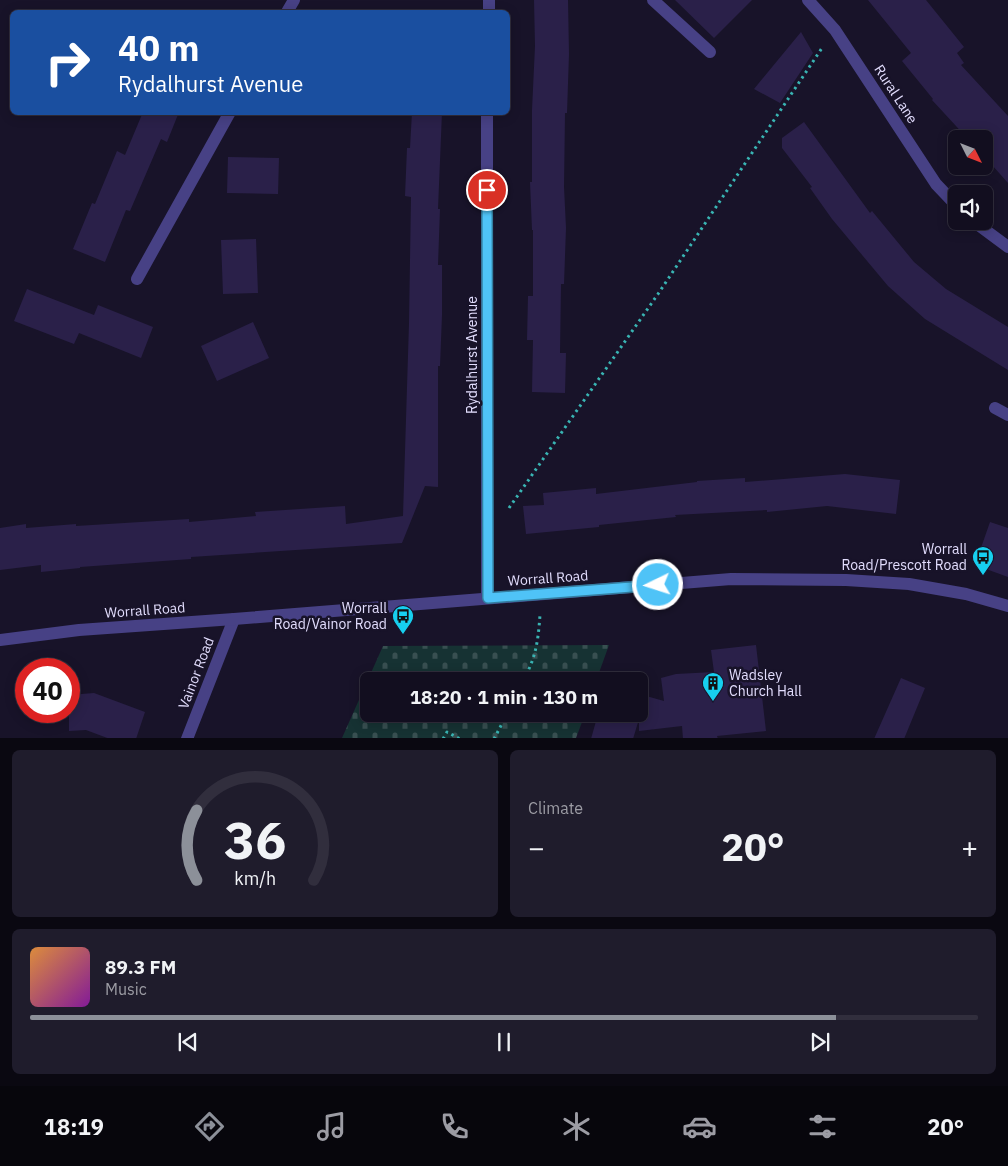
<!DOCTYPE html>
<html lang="en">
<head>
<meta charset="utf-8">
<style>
  :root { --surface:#120e1f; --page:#1f1c2c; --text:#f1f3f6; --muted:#9c9ca4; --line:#312e3d; --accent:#8c9099 }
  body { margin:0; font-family:"IBM Plex Sans",sans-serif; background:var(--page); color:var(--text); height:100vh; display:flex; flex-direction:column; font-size:19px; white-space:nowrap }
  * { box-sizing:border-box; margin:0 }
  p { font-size:16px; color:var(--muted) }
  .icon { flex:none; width:28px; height:28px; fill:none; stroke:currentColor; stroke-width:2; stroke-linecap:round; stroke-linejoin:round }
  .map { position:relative; height:738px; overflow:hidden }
  .side { display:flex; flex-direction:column; gap:12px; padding:12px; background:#0a0811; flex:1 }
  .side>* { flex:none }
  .banner { position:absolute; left:10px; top:10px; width:500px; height:105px; border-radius:8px; box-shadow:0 2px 12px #0003,0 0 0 1px var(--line); background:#1a4fa0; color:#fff; overflow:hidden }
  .needle { width:32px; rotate:132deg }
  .controls { position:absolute; left:948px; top:130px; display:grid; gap:10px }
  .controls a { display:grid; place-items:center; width:45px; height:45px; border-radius:8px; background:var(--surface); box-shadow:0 2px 12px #0003,0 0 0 1px var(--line); font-size:25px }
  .speed { position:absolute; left:15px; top:658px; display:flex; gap:10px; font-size:25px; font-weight:700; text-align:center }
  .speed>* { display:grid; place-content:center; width:65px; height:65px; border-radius:50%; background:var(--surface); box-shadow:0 2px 12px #0003,0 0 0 1px var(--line); line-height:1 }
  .speed .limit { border:8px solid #d22; background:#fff; color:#111 }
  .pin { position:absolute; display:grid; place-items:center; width:42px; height:42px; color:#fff; margin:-21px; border:2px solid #fff; border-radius:50%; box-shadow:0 1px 5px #0007 }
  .me { position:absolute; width:55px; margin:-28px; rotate:266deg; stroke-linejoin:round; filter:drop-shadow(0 0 4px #0008) }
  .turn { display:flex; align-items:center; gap:18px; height:105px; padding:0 25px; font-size:22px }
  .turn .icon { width:65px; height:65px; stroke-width:2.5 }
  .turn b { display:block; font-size:35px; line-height:42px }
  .big { font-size:38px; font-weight:700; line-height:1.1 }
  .side .card { flex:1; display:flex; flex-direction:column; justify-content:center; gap:8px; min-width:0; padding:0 18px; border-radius:8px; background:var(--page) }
  .side .dial { align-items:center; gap:0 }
  .dial svg { height:130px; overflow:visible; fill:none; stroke:var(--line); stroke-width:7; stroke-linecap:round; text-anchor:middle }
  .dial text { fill:var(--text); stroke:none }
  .song { display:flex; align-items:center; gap:15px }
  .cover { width:60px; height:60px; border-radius:8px; background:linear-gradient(135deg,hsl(30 70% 55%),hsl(290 70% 35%)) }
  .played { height:5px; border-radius:2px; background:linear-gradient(90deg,var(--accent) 85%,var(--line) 85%) }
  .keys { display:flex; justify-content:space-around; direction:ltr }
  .heat { display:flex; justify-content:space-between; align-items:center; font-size:28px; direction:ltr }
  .side .tiles { flex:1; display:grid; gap:12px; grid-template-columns:1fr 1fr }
  .card:last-child { grid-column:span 2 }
  .trip { position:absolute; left:360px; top:672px; width:288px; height:50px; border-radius:8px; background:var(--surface); box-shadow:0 2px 12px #0003,0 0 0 1px var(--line); font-weight:700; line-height:50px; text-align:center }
  .tabs { display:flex; height:80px; justify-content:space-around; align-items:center; background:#07060c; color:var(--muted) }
  .tabs .icon { width:35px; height:35px }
  .tabs .active { color:var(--accent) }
  .tabs b { font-size:22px; color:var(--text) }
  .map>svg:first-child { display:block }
  .cemetery { fill:url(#cemetery-stones) }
  .building { fill:#2a2049 }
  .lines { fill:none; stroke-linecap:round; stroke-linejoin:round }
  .path { stroke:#39b4b3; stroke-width:3; stroke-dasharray:2.5 4; stroke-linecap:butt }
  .service { stroke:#474185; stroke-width:12 }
  .minor { stroke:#474185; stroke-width:12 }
  .tertiary { stroke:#474185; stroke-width:12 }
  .route-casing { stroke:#337fa1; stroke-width:12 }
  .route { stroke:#4fc3f7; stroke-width:9 }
  .labels { text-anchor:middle; stroke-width:5; stroke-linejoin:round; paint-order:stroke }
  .street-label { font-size:14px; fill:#e2ddfd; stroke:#181329 }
  .poi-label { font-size:14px; fill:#e2ddfd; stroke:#181329; text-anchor:end }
</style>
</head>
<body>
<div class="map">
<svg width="1008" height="739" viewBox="0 0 1008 739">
  <defs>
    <pattern id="cemetery-stones" width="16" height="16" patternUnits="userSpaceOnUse" patternTransform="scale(1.25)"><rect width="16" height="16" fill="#163233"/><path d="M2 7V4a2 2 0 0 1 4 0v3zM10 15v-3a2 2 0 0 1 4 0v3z" fill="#384f51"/></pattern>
  </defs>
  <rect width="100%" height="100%" fill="#181329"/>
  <path class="cemetery" d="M 609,645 L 596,681 L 369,681 L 369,714 L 585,714 L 576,738 L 342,738 L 383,646 Z"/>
  <path class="building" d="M 534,0 L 568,0 L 569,54 L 567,113 L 565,113 L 564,187 L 566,228 L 564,284 L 561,284 L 560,353 L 566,353 L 565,393 L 532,392 L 533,340 L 527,340 L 528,296 L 533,296 L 533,230 L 532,230 L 530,182 L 532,182 L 532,110 L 535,46 Z
    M 675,0 L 752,0 L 714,38 Z
    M 868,0 L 926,0 L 964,47 L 957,53 L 964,63 L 961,65 L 1008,116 L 1008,183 L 984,156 L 984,139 L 968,139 L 932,100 L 933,99 L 902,61 L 911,53 Z
    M 801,32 L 813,53 L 780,103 L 754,89 Z
    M 143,112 L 179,112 L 167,142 L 161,139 L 130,211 L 126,210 L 105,262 L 73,249 L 92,203 L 95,204 L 117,151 L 125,155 Z
    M 412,112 L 442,112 L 438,209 L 440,209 L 438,265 L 442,265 L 442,315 L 440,366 L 438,366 L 438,487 L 425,486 L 402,543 L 191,557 L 191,559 L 80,567 L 80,568 L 41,572 L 41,565 L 0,570 L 0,528 L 26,524 L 26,528 L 76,524 L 76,526 L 189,519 L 189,522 L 256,516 L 255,512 L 345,506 L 346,524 L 403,516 L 409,323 L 411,197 L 405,196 L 407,148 L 410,148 Z
    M 804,122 L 870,213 L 872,211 L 914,262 L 946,289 L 1008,327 L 1008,370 L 925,319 L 888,286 L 832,219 L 810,188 L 812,187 L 782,148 L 782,138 Z
    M 228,157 L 279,158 L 278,194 L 227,193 Z
    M 256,239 L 258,293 L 223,294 L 221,240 Z
    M 27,289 L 94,315 L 98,305 L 153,327 L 141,358 L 79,333 L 74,344 L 14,321 Z
    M 253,322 L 269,358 L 217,381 L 201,346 Z
    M 845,474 L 900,480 L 896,514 L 827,506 L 767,512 L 767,510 L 675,515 L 676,517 L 599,525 L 599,527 L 526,534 L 523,506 L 544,505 L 543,493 L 596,488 L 596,494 L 697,482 L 697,481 L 745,478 L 745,482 Z
    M 990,522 L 1008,528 L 1008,577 L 975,565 Z
    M 756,645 L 766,731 L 717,736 L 718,739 L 683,739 L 682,726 L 639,731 L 639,719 L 633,739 L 591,739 L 598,714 L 639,714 L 639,694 L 664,701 L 661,678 L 676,674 L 714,672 L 711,650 Z
    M 901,678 L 925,688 L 904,739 L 874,739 Z
    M 94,693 L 145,712 L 136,739 L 110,739 L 86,730 L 69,731 L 69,695 Z"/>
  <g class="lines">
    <path class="path" d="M 509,508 L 658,294 L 822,48
      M 523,681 C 536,657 538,642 540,615
      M 443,739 L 447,732 L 460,739
      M 494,739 L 507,714"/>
    <path class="service" d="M 653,0 L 710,52
      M 995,408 L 1008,415"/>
    <path class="minor" d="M 808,0 L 835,30 L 936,184 L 956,205
      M 287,12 L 294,0
      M 489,12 L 489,0
      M 487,112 L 487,598
      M 973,221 L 1008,247
      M 137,279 L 230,112
      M 187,739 L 234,619"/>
    <path class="tertiary" d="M 0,640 L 79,630 L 234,619 L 731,579 L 846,580 L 909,584 L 966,594 L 1008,606"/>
  </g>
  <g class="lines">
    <g class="route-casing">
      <path id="route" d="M 487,190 L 488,598 L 658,585"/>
    </g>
    <use href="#route" class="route"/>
  </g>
  <defs>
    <g id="bus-pin" transform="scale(1.125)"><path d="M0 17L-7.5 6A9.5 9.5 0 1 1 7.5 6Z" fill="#17cfef" stroke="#181329"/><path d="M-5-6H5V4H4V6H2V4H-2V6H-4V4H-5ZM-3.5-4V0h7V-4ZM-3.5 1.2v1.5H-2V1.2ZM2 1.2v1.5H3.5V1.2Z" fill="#111"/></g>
    <g id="building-pin" transform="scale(1.125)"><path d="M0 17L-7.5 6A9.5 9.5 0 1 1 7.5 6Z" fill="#17cfef" stroke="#181329"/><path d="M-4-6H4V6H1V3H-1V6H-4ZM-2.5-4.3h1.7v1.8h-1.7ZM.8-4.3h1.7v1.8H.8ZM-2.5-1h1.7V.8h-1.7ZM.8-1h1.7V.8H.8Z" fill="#111"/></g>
  </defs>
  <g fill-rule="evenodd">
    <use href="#bus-pin" x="983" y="557"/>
    <use href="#bus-pin" x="403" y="616"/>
    <use href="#building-pin" x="713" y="683"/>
  </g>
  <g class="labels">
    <g class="street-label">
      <text transform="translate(896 94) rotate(57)" y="5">Rural Lane</text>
      <text transform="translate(472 355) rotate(-90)" y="5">Rydalhurst Avenue</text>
      <text transform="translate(548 578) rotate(-4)" y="5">Worrall Road</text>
      <text transform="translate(145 610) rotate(-4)" y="5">Worrall Road</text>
      <text transform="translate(196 673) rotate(-69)" y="5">Vainor Road</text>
    </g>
    <g class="poi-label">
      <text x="967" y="554">Worrall<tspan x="967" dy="16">Road/Prescott Road</tspan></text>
      <text x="387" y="613">Worrall<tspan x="387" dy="16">Road/Vainor Road</tspan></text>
      <text x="729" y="680" text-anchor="start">Wadsley<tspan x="729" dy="16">Church Hall</tspan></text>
    </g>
  </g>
</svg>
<div class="controls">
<a><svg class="needle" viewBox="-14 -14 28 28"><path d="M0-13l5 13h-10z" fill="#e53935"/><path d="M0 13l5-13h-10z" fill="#9c9ca4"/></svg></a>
<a><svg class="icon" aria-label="sound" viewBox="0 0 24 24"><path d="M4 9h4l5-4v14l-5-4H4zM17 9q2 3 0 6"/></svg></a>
</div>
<div class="speed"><div class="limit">40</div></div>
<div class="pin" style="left:487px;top:190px;background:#d93025"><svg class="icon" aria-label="arrive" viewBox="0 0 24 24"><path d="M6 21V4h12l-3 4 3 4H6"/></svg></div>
<svg class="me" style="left:658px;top:585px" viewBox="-20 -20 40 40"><circle r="17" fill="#4fc3f7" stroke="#fff" stroke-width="3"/><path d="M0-11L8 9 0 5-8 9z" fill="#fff"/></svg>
<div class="trip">18:20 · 1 min · 130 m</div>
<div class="banner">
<div class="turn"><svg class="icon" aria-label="right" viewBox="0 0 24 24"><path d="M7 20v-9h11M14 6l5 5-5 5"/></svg><div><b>40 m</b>Rydalhurst Avenue</div></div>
</div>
</div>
<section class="side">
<div class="tiles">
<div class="card dial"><svg viewBox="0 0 100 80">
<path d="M14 69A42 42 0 1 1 86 69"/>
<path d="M14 69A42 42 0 0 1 14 26" stroke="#8c9099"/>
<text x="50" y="56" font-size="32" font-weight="700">36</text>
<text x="50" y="72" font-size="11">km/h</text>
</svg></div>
<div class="card"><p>Climate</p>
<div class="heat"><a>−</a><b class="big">20°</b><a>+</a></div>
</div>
<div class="card">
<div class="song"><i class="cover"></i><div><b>89.3 FM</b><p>Music</p></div></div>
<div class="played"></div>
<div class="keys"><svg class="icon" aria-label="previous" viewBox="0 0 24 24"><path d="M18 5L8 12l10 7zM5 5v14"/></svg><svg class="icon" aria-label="pause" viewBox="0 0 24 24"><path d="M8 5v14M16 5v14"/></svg><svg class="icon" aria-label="next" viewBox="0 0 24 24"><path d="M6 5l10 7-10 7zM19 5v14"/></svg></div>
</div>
</div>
</section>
<nav class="tabs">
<b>18:19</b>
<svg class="icon active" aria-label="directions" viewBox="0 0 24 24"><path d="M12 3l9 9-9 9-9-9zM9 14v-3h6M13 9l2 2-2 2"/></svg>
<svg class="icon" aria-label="music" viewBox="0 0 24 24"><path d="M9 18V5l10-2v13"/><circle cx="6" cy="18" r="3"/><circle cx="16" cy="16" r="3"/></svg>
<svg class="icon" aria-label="phone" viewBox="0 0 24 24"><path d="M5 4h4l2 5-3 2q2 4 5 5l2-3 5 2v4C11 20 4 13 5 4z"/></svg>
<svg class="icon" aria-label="climate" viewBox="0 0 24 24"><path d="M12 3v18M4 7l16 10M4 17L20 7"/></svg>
<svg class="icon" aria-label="car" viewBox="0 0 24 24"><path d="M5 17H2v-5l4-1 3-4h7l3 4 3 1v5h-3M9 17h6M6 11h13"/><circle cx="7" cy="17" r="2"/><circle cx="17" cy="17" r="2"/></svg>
<svg class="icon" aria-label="filters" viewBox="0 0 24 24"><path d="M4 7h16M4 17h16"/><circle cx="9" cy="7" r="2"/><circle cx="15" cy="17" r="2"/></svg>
<b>20°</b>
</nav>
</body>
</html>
